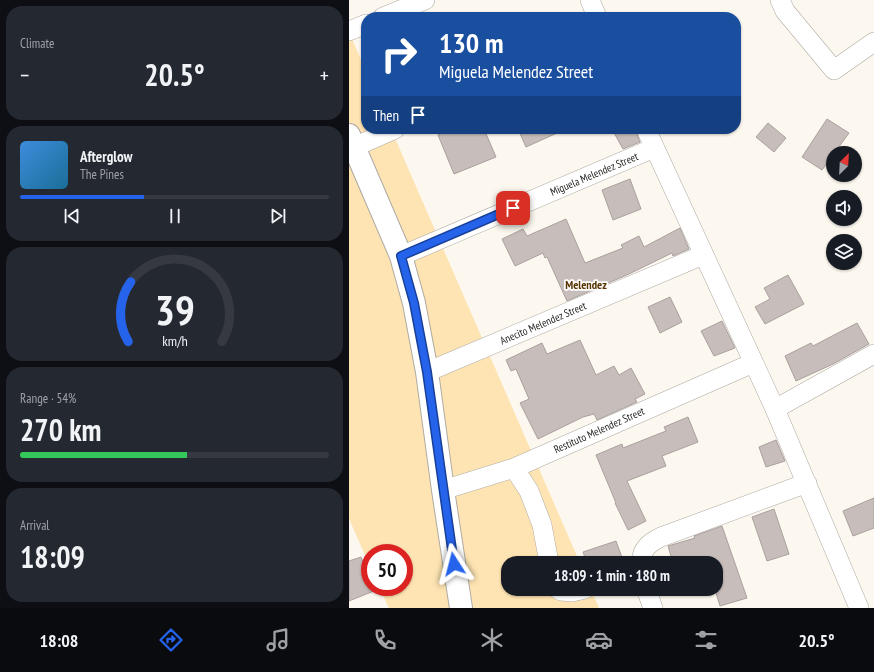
<!DOCTYPE html>
<html lang="en">
<head>
<meta charset="utf-8">
<style>
  :root { --surface:#171b24; --page:#242831; --text:#f1f3f6; --muted:#9ea1a6; --line:#363941; --accent:#2563eb }
  body { margin:0; font-family:"PT Sans Narrow",sans-serif; background:var(--page); color:var(--text); height:100vh; display:flex; flex-direction:column; font-size:15px; white-space:nowrap }
  * { box-sizing:border-box; margin:0 }
  p { font-size:13px; color:var(--muted) }
  .icon { flex:none; width:22px; height:22px; fill:none; stroke:currentColor; stroke-width:2; stroke-linecap:round; stroke-linejoin:round }
  .map { position:relative; flex:1; overflow:hidden }
  .details { display:flex; flex-direction:column; gap:6px; padding:6px; background:#0d0f14; width:349px }
  .details>* { flex:none }
  .top-card { position:absolute; left:12px; top:12px; width:380px; height:122px; border-radius:16px; box-shadow:0 1px 3px #0004; background:#1a4fa0; color:#fff; overflow:hidden }
  .needle { width:26px; rotate:24deg }
  .controls { position:absolute; left:477px; top:146px; display:grid; gap:8px }
  .controls a { display:grid; place-items:center; width:36px; height:36px; border-radius:50%; background:var(--surface); box-shadow:0 1px 3px #0004; font-size:20px }
  .speed { position:absolute; left:12px; top:544px; display:flex; gap:8px; font-size:20px; font-weight:700; text-align:center }
  .speed>* { display:grid; place-content:center; width:52px; height:52px; border-radius:50%; background:var(--surface); box-shadow:0 1px 3px #0004; line-height:1 }
  .speed .limit { border:6px solid #d22; background:#fff; color:#111 }
  .pin { position:absolute; display:grid; place-items:center; width:34px; height:34px; color:#fff; margin:-17px; border-radius:8px; box-shadow:0 2px 6px #0006 }
  .me { position:absolute; width:44px; margin:-22px; rotate:351deg; stroke-linejoin:round; filter:drop-shadow(0 0 3px #0008) }
  .turn { display:flex; align-items:center; gap:14px; height:84px; padding:0 12px; font-size:18px }
  .turn .icon { width:52px; height:52px; stroke-width:2.5 }
  .turn b { display:block; font-size:28px; line-height:34px }
  .then { display:flex; align-items:center; height:38px; padding:0 12px; background:#0003; gap:8px; font-size:15px }
  .big { font-size:30px; font-weight:700; line-height:1.1 }
  .details .widget { flex:1; display:flex; flex-direction:column; justify-content:center; gap:6px; min-width:0; padding:0 14px; border-radius:16px; background:var(--page) }
  .details .dial { align-items:center; gap:0 }
  .dial svg { height:104px; overflow:visible; fill:none; stroke:var(--line); stroke-width:7; stroke-linecap:round; text-anchor:middle }
  .dial text { fill:var(--text); stroke:none }
  .song { display:flex; align-items:center; gap:12px }
  .cover { width:48px; height:48px; border-radius:6px; background:linear-gradient(135deg,hsl(210 70% 55%),hsl(200 70% 35%)) }
  .played { height:4px; border-radius:2px; background:linear-gradient(90deg,var(--accent) 40%,var(--line) 40%) }
  .keys { display:flex; justify-content:space-around; direction:ltr }
  .heat { display:flex; justify-content:space-between; align-items:center; font-size:22px; direction:ltr }
  .charge { height:6px; border-radius:3px; background:linear-gradient(90deg,#34c759 54%,var(--line) 0) }
  .trip { position:absolute; left:152px; top:556px; width:222px; height:40px; border-radius:16px; background:var(--surface); box-shadow:0 1px 3px #0004; font-weight:700; line-height:40px; text-align:center }
  .dock { display:flex; height:64px; justify-content:space-around; align-items:center; background:#090b0e; color:var(--muted) }
  .dock .icon { width:28px; height:28px }
  .dock .active { color:var(--accent) }
  .dock b { font-size:18px; color:var(--text) }
  main { display:flex; flex:1; min-height:0 }
  .map>svg:first-child { display:block }
  .green { fill:#fee4b2 }
  .building { fill:#c7bdba; stroke:#aaa09d }
  .lines { fill:none; stroke-linecap:round; stroke-linejoin:round }
  .minor-casing { stroke:#aeaaa2; stroke-width:20 }
  .secondary-casing { stroke:#aeaaa2; stroke-width:24 }
  .minor { stroke:#fff; stroke-width:19 }
  .secondary { stroke:#fff; stroke-width:22 }
  .route-casing { stroke:#184099; stroke-width:10 }
  .route { stroke:#2563eb; stroke-width:7 }
  .labels { text-anchor:middle; stroke-width:3.5; stroke-linejoin:round; paint-order:stroke }
  .street-label { font-size:11px; fill:#262522; stroke:#fff }
  .neighbourhood-label { font-size:12px; font-weight:bold; fill:#573400; stroke:#fff }
</style>
</head>
<body>
<main>
<section class="details">
<div class="widget"><p>Climate</p>
<div class="heat"><a>−</a><b class="big">20.5°</b><a>+</a></div>
</div>
<div class="widget">
<div class="song"><i class="cover"></i><div><b>Afterglow</b><p>The Pines</p></div></div>
<div class="played"></div>
<div class="keys"><svg class="icon" aria-label="previous" viewBox="0 0 24 24"><path d="M18 5L8 12l10 7zM5 5v14"/></svg><svg class="icon" aria-label="pause" viewBox="0 0 24 24"><path d="M8 5v14M16 5v14"/></svg><svg class="icon" aria-label="next" viewBox="0 0 24 24"><path d="M6 5l10 7-10 7zM19 5v14"/></svg></div>
</div>
<div class="widget dial"><svg viewBox="0 0 100 80">
<path d="M14 69A42 42 0 1 1 86 69"/>
<path d="M14 69A42 42 0 0 1 16 23" stroke="#2563eb"/>
<text x="50" y="56" font-size="32" font-weight="700">39</text>
<text x="50" y="72" font-size="11">km/h</text>
</svg></div>
<div class="widget"><p>Range · 54%</p><b class="big">270 km</b><div class="charge"></div></div>
<div class="widget"><p>Arrival</p><b class="big">18:09</b></div>
</section>
<div class="map">
<svg width="525" height="608" viewBox="0 0 525 608">
  <rect width="100%" height="100%" fill="#fcf8ef"/>
  <path class="green" d="M 0,32 L 17,71 L 17,129 L 42,129 L 231,563 L 159,563 L 159,589 L 242,589 L 250,608 L 40,608 L 30,587 L 55,587 L 55,553 L 21,553 L 21,566 L 0,519 Z"/>
  <path class="building" d="M 478,119 L 500,133 L 473,170 L 453,157 Z
    M 419,123 L 437,138 L 425,152 L 407,137 Z
    M 104,129 L 135,129 L 147,157 L 105,174 L 89,135 Z
    M 169,129 L 217,129 L 177,147 Z
    M 263,129 L 286,129 L 291,142 L 274,149 Z
    M 281,179 L 292,209 L 264,220 L 253,190 Z
    M 217,219 L 236,263 L 274,248 L 272,245 L 290,236 L 295,247 L 331,228 L 340,249 L 324,256 L 323,253 L 280,274 L 218,301 L 198,257 L 196,258 L 194,253 L 166,266 L 153,239 L 174,229 L 178,236 Z
    M 439,275 L 455,304 L 416,324 L 406,307 L 421,299 L 415,288 Z
    M 321,297 L 333,322 L 311,333 L 299,307 Z
    M 373,321 L 386,348 L 365,356 L 352,331 Z
    M 508,323 L 520,344 L 484,364 L 447,381 L 436,356 L 462,343 L 464,346 Z
    M 231,340 L 247,375 L 265,366 L 270,375 L 282,368 L 296,394 L 286,399 L 288,402 L 248,420 L 245,414 L 234,417 L 189,439 L 171,403 L 180,399 L 167,369 L 162,371 L 157,360 L 193,343 L 198,354 Z
    M 339,417 L 349,442 L 313,456 L 317,466 L 278,481 L 297,521 L 279,530 L 266,503 L 267,503 L 247,455 L 273,444 L 274,448 L 317,431 L 315,427 Z
    M 427,440 L 436,461 L 417,467 L 410,447 Z
    M 525,498 L 525,528 L 504,536 L 494,511 Z
    M 425,509 L 440,554 L 418,561 L 403,517 Z
    M 373,526 L 398,598 L 371,606 L 367,593 L 367,563 L 324,563 L 319,546 L 346,538 L 345,536 Z
    M 267,541 L 275,563 L 238,563 L 234,552 Z
    M 12,557 L 21,580 L 21,587 L 24,587 L 25,591 L 0,601 L 0,561 Z"/>
  <g class="lines">
    <g class="minor-casing">
      <path id="minor" d="M 241,0 L 248,17
        M 431,0 L 436,11 L 485,70 L 525,42
        M 34,17 L 76,0
        M 0,31 L 17,24
        M 297,129 L 426,409 L 510,608
        M 5,147 L 46,129
        M 52,256 L 305,148
        M 78,372 L 354,255
        M 426,409 L 525,354
        M 165,468 L 180,491 L 193,525 L 200,563
        M 94,490 L 165,468 L 404,363
        M 292,563 C 293,548 300,543 312,537 L 458,483
        M 209,589 L 212,591 L 223,592 L 236,589
        M 297,589 L 304,608"/>
    </g>
    <g class="secondary-casing">
      <path id="secondary" d="M 0,135 L 52,256 L 65,303 L 78,372 L 94,490 L 112,608"/>
    </g>
    <use href="#minor" class="minor"/>
    <use href="#secondary" class="secondary"/>
  </g>
  <g class="lines">
    <g class="route-casing">
      <path id="route" d="M 105,564 L 78,372 L 65,303 L 52,256 L 164,208"/>
    </g>
    <use href="#route" class="route"/>
  </g>
  <g class="labels">
    <g class="street-label">
      <text transform="translate(245 174) rotate(-23)" y="4">Miguela Melendez Street</text>
      <text transform="translate(194 323) rotate(-23)" y="4">Anecito Melendez Street</text>
      <text transform="translate(250 430) rotate(-24)" y="4">Restituto Melendez Street</text>
    </g>
    <g class="neighbourhood-label">
      <text x="237" y="289">Melendez</text>
    </g>
  </g>
</svg>
<div class="controls">
<a><svg class="needle" viewBox="-14 -14 28 28"><path d="M0-13l5 13h-10z" fill="#e53935"/><path d="M0 13l5-13h-10z" fill="#9ea1a6"/></svg></a>
<a><svg class="icon" aria-label="sound" viewBox="0 0 24 24"><path d="M4 9h4l5-4v14l-5-4H4zM17 9q2 3 0 6"/></svg></a>
<a><svg class="icon" aria-label="layers" viewBox="0 0 24 24"><path d="M12 4l9 5-9 5-9-5zM3 14l9 5 9-5"/></svg></a>
</div>
<div class="speed"><div class="limit">50</div></div>
<div class="pin" style="left:164px;top:208px;background:#d93025"><svg class="icon" aria-label="arrive" viewBox="0 0 24 24"><path d="M6 21V4h12l-3 4 3 4H6"/></svg></div>
<svg class="me" style="left:105px;top:564px" viewBox="-20 -20 40 40"><path d="M0-17L14 15 0 8-14 15z" fill="#2563eb" stroke="#fff" stroke-width="4"/></svg>
<div class="trip">18:09 · 1 min · 180 m</div>
<div class="top-card">
<div class="turn"><svg class="icon" aria-label="right" viewBox="0 0 24 24"><path d="M7 20v-9h11M14 6l5 5-5 5"/></svg><div><b>130 m</b>Miguela Melendez Street</div></div>
<div class="then">Then<svg class="icon" aria-label="arrive" viewBox="0 0 24 24"><path d="M6 21V4h12l-3 4 3 4H6"/></svg></div>
</div>
</div>
</main>
<nav class="dock">
<b>18:08</b>
<svg class="icon active" aria-label="directions" viewBox="0 0 24 24"><path d="M12 3l9 9-9 9-9-9zM9 14v-3h6M13 9l2 2-2 2"/></svg>
<svg class="icon" aria-label="music" viewBox="0 0 24 24"><path d="M9 18V5l10-2v13"/><circle cx="6" cy="18" r="3"/><circle cx="16" cy="16" r="3"/></svg>
<svg class="icon" aria-label="phone" viewBox="0 0 24 24"><path d="M5 4h4l2 5-3 2q2 4 5 5l2-3 5 2v4C11 20 4 13 5 4z"/></svg>
<svg class="icon" aria-label="climate" viewBox="0 0 24 24"><path d="M12 3v18M4 7l16 10M4 17L20 7"/></svg>
<svg class="icon" aria-label="car" viewBox="0 0 24 24"><path d="M5 17H2v-5l4-1 3-4h7l3 4 3 1v5h-3M9 17h6M6 11h13"/><circle cx="7" cy="17" r="2"/><circle cx="17" cy="17" r="2"/></svg>
<svg class="icon" aria-label="filters" viewBox="0 0 24 24"><path d="M4 7h16M4 17h16"/><circle cx="9" cy="7" r="2"/><circle cx="15" cy="17" r="2"/></svg>
<b>20.5°</b>
</nav>
</body>
</html>
